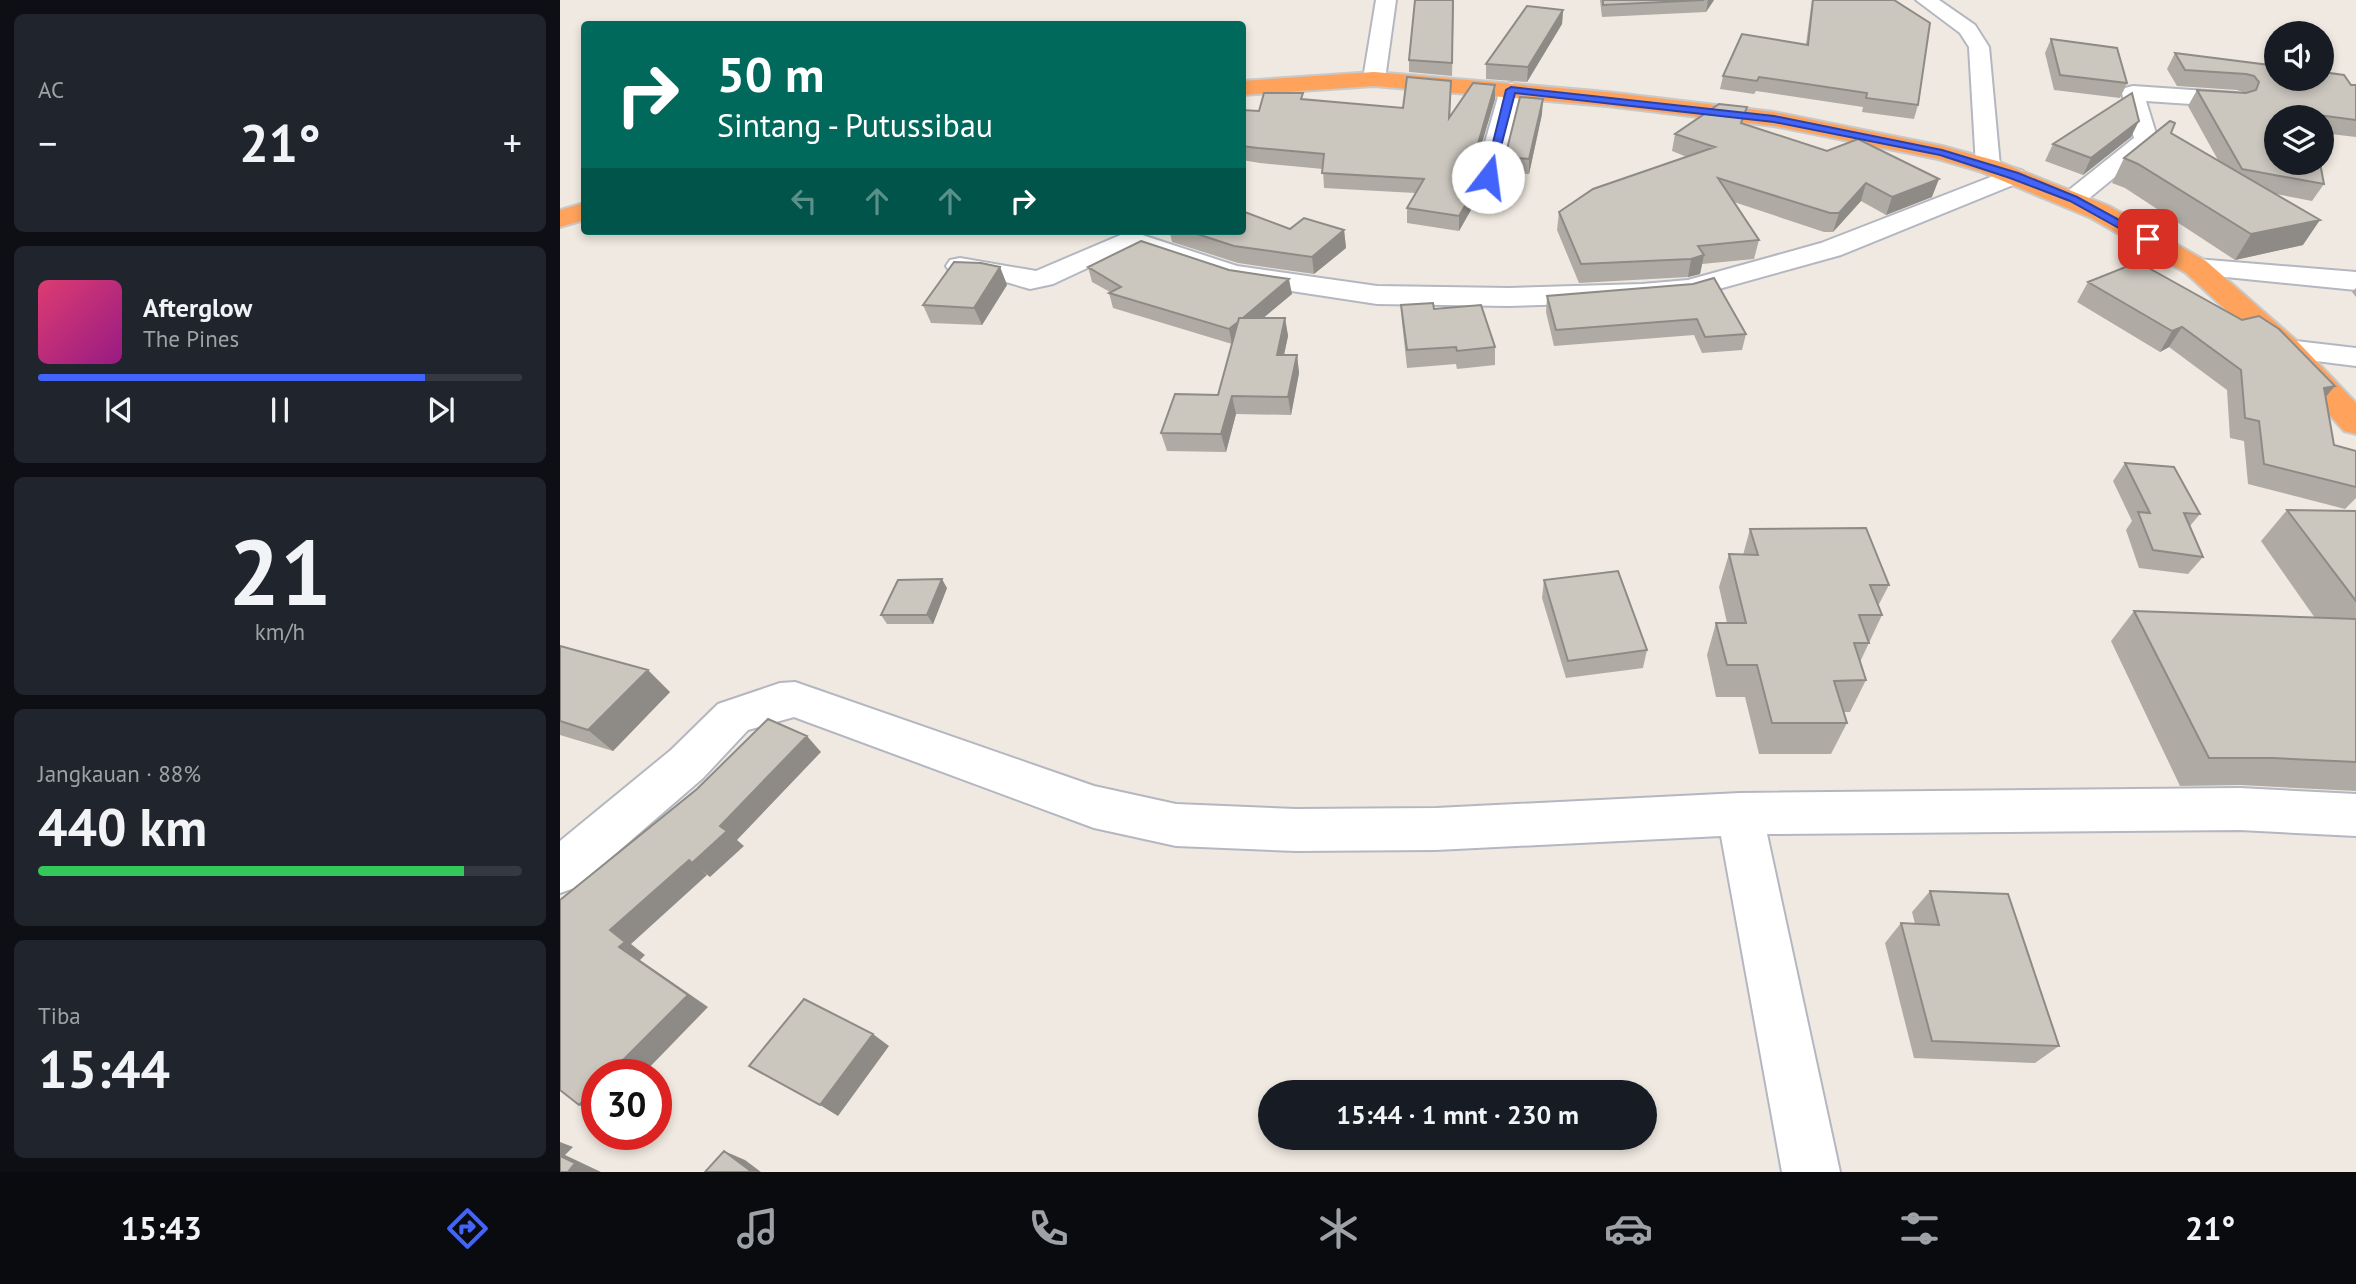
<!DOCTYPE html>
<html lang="id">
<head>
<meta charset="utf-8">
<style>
  :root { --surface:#171b24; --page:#20242c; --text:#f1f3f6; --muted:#9ea1a6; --line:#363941; --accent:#4264fb }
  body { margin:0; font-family:"PT Sans",sans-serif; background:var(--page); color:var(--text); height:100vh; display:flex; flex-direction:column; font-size:26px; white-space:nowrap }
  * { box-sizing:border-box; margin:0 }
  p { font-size:23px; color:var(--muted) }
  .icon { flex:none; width:38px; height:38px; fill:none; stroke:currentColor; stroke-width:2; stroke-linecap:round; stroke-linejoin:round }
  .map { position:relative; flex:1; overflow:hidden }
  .sheet { display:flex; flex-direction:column; gap:14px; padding:14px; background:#0d0f14; width:560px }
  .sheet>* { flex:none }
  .guide { position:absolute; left:21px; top:21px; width:665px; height:214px; border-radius:7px; box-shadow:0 4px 10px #0003; background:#00695c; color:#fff; overflow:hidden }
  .buttons { position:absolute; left:1704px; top:21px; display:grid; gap:14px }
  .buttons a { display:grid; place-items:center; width:70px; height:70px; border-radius:50%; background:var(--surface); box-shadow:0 4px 10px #0003; font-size:35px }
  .speed { position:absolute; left:21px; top:1059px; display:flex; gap:14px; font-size:35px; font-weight:700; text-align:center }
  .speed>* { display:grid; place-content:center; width:91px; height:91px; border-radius:50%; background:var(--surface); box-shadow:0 4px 10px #0003; line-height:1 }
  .speed .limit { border:10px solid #d22; background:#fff; color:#111 }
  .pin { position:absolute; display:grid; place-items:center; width:60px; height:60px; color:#fff; margin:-30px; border-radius:14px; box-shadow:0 4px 10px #0006 }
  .me { position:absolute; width:77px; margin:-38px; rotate:15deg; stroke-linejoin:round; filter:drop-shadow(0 0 5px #0008) }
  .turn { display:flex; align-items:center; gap:24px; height:147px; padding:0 21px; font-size:32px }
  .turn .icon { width:91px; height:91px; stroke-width:2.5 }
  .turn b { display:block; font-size:49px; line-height:60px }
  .lanes { display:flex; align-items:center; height:66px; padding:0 21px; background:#0003; justify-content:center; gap:35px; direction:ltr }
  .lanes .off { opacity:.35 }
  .big { font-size:52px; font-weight:800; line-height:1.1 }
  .sheet .widget { flex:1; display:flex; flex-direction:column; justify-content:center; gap:10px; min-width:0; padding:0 24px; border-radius:10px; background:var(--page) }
  .sheet .dial { align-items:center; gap:0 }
  .dial b { font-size:91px; line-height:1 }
  .song { display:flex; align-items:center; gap:21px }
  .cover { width:84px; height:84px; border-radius:10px; background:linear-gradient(135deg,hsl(340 70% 55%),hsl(310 70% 35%)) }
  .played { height:7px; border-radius:4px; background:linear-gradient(90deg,var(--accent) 80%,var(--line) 80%) }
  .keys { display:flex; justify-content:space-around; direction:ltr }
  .heat { display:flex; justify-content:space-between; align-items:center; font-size:38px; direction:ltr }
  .charge { height:10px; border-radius:5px; background:linear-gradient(90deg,#34c759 88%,var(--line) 0) }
  .trip { position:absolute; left:698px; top:1080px; width:399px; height:70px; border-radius:35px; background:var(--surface); box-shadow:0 4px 10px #0003; font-weight:800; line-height:70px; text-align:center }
  .tab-bar { display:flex; height:112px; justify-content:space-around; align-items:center; background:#090b0e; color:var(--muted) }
  .tab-bar .icon { width:49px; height:49px }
  .tab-bar .on { color:var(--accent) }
  .tab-bar b { font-size:32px; color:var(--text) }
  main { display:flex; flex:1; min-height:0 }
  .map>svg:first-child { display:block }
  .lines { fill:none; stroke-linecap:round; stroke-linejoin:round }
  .minor-casing { stroke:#b4b7c1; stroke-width:4 }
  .highway-casing { stroke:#c9c9c9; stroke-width:4 }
  .minor { fill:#fff; fill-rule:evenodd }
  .highway { fill:#ffa35c; fill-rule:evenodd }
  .wall { fill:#afaba4 }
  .shaded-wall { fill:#8e8b86 }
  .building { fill:#cbc7bf; stroke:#8e8b86; stroke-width:2 }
  .route { fill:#4264fb; stroke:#2b41a3; stroke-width:2 }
</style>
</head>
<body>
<main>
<section class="sheet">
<div class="widget"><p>AC</p>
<div class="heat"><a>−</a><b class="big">21°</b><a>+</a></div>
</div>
<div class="widget">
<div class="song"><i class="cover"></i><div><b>Afterglow</b><p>The Pines</p></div></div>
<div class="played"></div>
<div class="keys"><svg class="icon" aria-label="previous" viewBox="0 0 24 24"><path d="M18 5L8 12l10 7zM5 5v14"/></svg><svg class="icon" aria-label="pause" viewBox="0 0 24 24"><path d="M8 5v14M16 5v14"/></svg><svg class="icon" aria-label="next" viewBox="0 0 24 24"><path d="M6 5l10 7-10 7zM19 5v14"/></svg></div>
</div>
<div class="widget dial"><b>21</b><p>km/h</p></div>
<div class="widget"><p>Jangkauan · 88%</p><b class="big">440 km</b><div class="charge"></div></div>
<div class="widget"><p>Tiba</p><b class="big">15:44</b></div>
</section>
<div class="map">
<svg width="1796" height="1172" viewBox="0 0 1796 1172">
  <rect width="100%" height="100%" fill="#efe9e1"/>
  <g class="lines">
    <g class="minor-casing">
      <path id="minor" d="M 816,0 L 836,0 L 825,79 L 822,84 L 806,84 L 803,79 Z
        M 1356,0 L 1379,0 L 1415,25 L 1429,47 L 1440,166 L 1437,171 L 1428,173 L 1419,171 L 1416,166 L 1409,47 L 1400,33 Z
        M 951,83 L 959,85 L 962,90 L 941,177 L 937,182 L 928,185 L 919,182 L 915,177 L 940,90 L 943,85 Z
        M 1573,86 L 1676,93 L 1684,95 L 1687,100 L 1684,105 L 1676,107 L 1586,101 L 1598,140 L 1594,145 L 1522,204 L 1513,207 L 1504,204 L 1500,199 L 1504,194 L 1574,138 L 1562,93 L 1565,88 Z
        M 1454,168 L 1463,171 L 1467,176 L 1463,181 L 1281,255 L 1130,297 L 1082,302 L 949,306 L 817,304 L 673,282 L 570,248 L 493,284 L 470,289 L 436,279 L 390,272 L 386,266 L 390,260 L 400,258 L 476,271 L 570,231 L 677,266 L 817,286 L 949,288 L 1082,284 L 1128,280 L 1261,243 Z
        M 1636,259 L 1796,272 L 1796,290 L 1626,273 L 1622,267 L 1626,261 Z
        M 1727,340 L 1796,348 L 1796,366 L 1716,356 L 1712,349 L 1716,342 Z
        M 235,682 L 534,786 L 616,804 L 736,809 L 876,808 L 1180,793 L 1680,788 L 1796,794 L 1796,836 L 1680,830 L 1207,834 L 1280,1172 L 1222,1172 L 1161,836 L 876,850 L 736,851 L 616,846 L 534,828 L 234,717 L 188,730 L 143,778 L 17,887 L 0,893 L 0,841 L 111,750 L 158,704 L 220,683 Z"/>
    </g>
    <g class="highway-casing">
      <path id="highway" d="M 814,72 L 1047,92 L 1214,112 L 1382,146 L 1437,161 L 1549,206 L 1646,261 L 1738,342 L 1796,403 L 1796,434 L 1784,431 L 1716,356 L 1626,273 L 1531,218 L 1419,171 L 1378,159 L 1214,126 L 1047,106 L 814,86 L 682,95 L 682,81 Z
        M 24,203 L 24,220 L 0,227 L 0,210 Z"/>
    </g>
    <use href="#minor" class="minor"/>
    <use href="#highway" class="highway"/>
  </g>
  <path class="wall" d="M 894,0 L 892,76 L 849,72 L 849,60 Z
    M 1040,0 L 1154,0 L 1146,12 L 1042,17 Z
    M 1252,0 L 1334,0 L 1358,105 L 1354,119 L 1302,112 L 1303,107 L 1196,91 L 1194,94 L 1160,89 L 1163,76 L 1246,44 Z
    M 1003,10 L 1002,24 L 967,82 L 926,79 L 926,64 Z
    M 1491,39 L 1567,83 L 1560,98 L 1494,90 L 1485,53 Z
    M 1615,53 L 1791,85 L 1796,85 L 1796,137 L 1762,133 L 1762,117 L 1717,117 L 1764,184 L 1752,201 L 1716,194 L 1743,245 L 1675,260 L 1565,188 L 1552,183 L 1564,158 L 1611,133 L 1658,160 L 1628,106 L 1637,90 L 1685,93 L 1677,90 L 1617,86 L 1607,69 Z
    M 891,95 L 890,117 L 935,99 L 915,166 L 917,169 L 925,172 L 924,187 L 899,231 L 847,223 L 847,208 L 855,193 L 764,188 L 763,169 L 700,163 L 682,160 L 682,110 L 699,111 L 743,99 L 843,108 Z
    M 982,114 L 969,174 L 945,173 L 945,157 Z
    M 1183,123 L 1372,197 L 1326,215 L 1301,201 L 1273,232 L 1264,232 L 1174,202 L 1199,240 L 1194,259 L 1142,264 L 1140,274 L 1128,277 L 1019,283 L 997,230 L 999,212 L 1127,157 L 1112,151 L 1115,134 Z
    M 1571,137 L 1523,175 L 1485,161 L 1493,144 Z
    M 730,229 L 784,230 L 786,248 L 754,274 L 678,263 L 612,242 L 610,233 L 605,231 L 682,231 Z
    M 1578,262 L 1766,397 L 1774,445 L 1796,451 L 1796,498 L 1785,509 L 1688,484 L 1684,441 L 1670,438 L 1667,390 L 1609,347 L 1600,352 L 1517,302 L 1528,282 Z
    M 440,267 L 447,285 L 422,325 L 371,323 L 363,305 Z
    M 528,267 L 732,294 L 703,318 L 725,318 L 728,336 L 724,355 L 737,355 L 739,373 L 731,415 L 676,414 L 666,452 L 607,451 L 601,433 L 658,395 L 672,344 L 553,308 L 549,293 L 550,292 L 532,282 Z
    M 1133,284 L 1186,334 L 1182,350 L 1142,353 L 1134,335 L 994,346 L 986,312 L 987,296 Z
    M 1796,288 L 1796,297 L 1792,292 Z
    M 841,305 L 874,309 L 935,347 L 935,365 L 897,369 L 896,364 L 847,368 L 842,322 Z
    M 1565,463 L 1640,514 L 1630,526 L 1643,557 L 1628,574 L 1579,568 L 1566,530 L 1572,521 L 1553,481 Z
    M 1727,510 L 1796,511 L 1796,791 L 1680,785 L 1620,786 L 1551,641 L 1574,611 L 1755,618 L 1701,541 Z
    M 1190,529 L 1329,585 L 1318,606 L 1322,615 L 1300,662 L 1306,680 L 1290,712 L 1283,712 L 1287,723 L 1271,754 L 1199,754 L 1185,697 L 1156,697 L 1147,655 L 1156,623 L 1167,623 L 1159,587 L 1169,554 L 1183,555 Z
    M 984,580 L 1087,650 L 1083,668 L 1006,678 L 982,598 Z
    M 387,588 L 373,624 L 327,624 L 321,615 Z
    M 0,646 L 110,692 L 53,751 L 0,735 Z
    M 1370,891 L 1499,1046 L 1475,1063 L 1354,1058 L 1325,943 L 1341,923 L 1355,924 L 1352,912 Z"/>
  <path class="shaded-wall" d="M 1148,0 L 1154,0 L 1146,12 Z
    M 1003,10 L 1002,24 L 967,82 L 968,67 Z
    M 935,85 L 935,99 L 912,176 L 913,161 Z
    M 983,99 L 982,114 L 969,174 L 969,159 Z
    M 1579,121 L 1571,137 L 1523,175 L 1531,158 Z
    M 925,172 L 924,187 L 899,231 L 899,216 Z
    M 1379,179 L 1372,197 L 1326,215 L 1332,197 Z
    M 1306,183 L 1301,201 L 1273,232 L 1279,213 Z
    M 1760,220 L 1743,245 L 1675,260 L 1691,234 Z
    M 784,230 L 786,248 L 754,274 L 752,257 Z
    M 1144,255 L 1140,274 L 1128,277 L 1131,259 Z
    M 440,267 L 447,285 L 422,325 L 414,308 Z
    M 729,279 L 732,294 L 672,344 L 669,329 Z
    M 725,318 L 728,336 L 720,373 L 717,355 Z
    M 1622,327 L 1609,347 L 1600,352 L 1612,331 Z
    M 737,355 L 739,373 L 731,415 L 728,397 Z
    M 1775,386 L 1758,406 L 1764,388 Z
    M 672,396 L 676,414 L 666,452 L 661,434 Z
    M 382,579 L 387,588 L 373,624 L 367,615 Z
    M 88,670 L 110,692 L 53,751 L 28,730 Z
    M 247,736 L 261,752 L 177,840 L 184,846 L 150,877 L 132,863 L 160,826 Z
    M 129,860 L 147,875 L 71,944 L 85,955 L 80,960 L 148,1007 L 83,1074 L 49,1074 L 50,930 Z
    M 313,1034 L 329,1046 L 278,1116 L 260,1105 Z
    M 37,1087 L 37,1113 L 19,1105 Z
    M 0,1142 L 13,1147 L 5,1155 L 41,1172 L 8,1172 L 0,1156 Z
    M 164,1151 L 185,1160 L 201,1172 L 192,1172 Z"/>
  <path class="building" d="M 855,0 L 893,0 L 892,63 L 849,60 Z
    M 1043,0 L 1144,0 L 1043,5 Z
    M 1253,0 L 1334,0 L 1370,23 L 1358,105 L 1306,98 L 1307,93 L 1199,77 L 1197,81 L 1163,76 L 1182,34 L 1248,45 Z
    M 967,6 L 1003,10 L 968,67 L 926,64 Z
    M 1491,39 L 1557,48 L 1567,83 L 1500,75 Z
    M 1615,53 L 1717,66 L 1717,79 L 1762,79 L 1762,72 L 1784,75 L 1791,85 L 1796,85 L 1796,120 L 1750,114 L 1751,117 L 1717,117 L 1717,163 L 1760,163 L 1764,184 L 1682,169 L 1637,90 L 1686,93 L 1696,90 L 1699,82 L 1694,76 L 1686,74 L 1625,70 Z
    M 847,77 L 891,81 L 889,118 L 913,83 L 935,85 L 913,161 L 917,169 L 925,172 L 899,216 L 847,208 L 864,179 L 762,173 L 764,154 L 698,148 L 682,146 L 682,110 L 699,111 L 704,93 L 743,93 L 741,99 L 843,108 Z
    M 1572,93 L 1579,121 L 1531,158 L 1493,144 Z
    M 960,97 L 983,99 L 969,159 L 945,157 Z
    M 1159,104 L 1187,107 L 1181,123 L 1267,151 L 1298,139 L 1379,179 L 1332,197 L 1306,183 L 1279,213 L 1270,213 L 1158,178 L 1199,240 L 1138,246 L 1144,255 L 1131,259 L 1021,264 L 999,212 L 1033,189 L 1155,147 L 1115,134 Z
    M 1610,121 L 1615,123 L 1611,133 L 1760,220 L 1691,234 L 1578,164 L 1564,158 Z
    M 682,211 L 730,229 L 744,218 L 784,230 L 752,257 L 674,246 L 628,231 L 682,231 Z
    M 581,241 L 669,270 L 729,279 L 683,318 L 679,318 L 678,322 L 669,329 L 549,293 L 561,287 L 528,267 Z
    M 394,262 L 421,263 L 440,267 L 414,308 L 363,305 Z
    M 1578,262 L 1682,320 L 1699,316 L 1719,329 L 1775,386 L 1764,388 L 1774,445 L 1796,451 L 1796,487 L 1704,464 L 1699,421 L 1685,418 L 1681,370 L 1622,327 L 1612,331 L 1528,282 Z
    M 1154,278 L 1186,334 L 1145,337 L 1137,319 L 996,330 L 987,296 L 1133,284 Z
    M 873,303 L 874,309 L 921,305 L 935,347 L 897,351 L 896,347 L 847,350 L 841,305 Z
    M 679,318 L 725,318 L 717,355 L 737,355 L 728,397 L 672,396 L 661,434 L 601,433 L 615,394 L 658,395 Z
    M 1565,463 L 1614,467 L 1640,514 L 1624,513 L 1643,557 L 1593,550 L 1578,512 L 1590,513 Z
    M 1727,510 L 1796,511 L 1796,601 Z
    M 1306,528 L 1329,585 L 1310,585 L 1322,615 L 1299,615 L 1309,643 L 1294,643 L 1306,680 L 1274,681 L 1287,723 L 1212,723 L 1197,665 L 1167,665 L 1156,623 L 1186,623 L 1169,554 L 1198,555 L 1190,529 Z
    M 1058,571 L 1087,650 L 1008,661 L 984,580 Z
    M 382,579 L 367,615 L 321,615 L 338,580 Z
    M 1574,611 L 1796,619 L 1796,762 L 1712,758 L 1649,758 Z
    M 0,646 L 88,670 L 28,730 L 0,721 Z
    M 208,719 L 247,736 L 160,826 L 167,831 L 132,863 L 129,860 L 50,930 L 65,942 L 59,947 L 128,995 L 49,1074 L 37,1074 L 37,1087 L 19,1105 L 0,1090 L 0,900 L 137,789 Z
    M 1370,891 L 1448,894 L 1499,1046 L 1372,1041 L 1341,923 L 1379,925 Z
    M 244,999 L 313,1034 L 260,1105 L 189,1066 Z
    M 164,1151 L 192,1172 L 145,1172 Z
    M 0,1156 L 15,1163 L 8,1172 L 0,1172 Z"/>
  <path class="route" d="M 951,87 L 1214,116 L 1382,150 L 1458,173 L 1517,197 L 1594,239 L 1584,242 L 1510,201 L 1450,178 L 1380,155 L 1214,122 L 955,93 L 933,177 L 924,179 L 946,90 Z"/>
</svg>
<div class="buttons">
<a><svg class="icon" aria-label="sound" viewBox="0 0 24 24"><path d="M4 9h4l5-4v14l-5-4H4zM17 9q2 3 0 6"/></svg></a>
<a><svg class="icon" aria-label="layers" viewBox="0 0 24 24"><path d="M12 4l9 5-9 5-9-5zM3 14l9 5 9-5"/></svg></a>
</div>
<div class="speed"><div class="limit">30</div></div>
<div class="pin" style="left:1588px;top:239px;background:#d93025"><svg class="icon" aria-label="arrive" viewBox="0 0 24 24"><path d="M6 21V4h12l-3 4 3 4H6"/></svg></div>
<svg class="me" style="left:928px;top:177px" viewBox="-20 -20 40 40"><circle r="19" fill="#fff"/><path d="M0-13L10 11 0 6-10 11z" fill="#4264fb"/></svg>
<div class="trip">15:44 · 1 mnt · 230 m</div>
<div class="guide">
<div class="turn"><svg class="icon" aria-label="right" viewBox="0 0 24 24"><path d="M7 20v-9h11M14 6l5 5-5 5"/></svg><div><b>50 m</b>Sintang - Putussibau</div></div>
<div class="lanes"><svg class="icon off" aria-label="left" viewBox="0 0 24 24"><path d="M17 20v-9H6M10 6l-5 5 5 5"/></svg><svg class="icon off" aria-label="ahead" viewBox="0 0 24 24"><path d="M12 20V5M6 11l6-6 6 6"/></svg><svg class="icon off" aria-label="ahead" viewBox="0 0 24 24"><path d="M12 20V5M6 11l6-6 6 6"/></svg><svg class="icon" aria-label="right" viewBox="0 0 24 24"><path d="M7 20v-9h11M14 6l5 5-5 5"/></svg></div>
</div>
</div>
</main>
<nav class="tab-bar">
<b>15:43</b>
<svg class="icon on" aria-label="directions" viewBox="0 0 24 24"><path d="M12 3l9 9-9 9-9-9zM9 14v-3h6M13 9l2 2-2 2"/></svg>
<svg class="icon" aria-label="music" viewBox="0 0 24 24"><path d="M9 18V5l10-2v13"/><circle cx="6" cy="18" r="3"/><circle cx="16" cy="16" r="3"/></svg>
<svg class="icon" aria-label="phone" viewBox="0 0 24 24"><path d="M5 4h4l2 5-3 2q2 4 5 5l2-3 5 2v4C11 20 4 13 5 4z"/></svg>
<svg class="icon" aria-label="climate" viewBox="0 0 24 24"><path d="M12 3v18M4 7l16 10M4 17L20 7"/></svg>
<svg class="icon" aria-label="car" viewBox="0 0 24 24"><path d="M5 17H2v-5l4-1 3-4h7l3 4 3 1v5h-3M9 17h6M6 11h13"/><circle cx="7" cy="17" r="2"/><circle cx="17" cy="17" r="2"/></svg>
<svg class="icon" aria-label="filters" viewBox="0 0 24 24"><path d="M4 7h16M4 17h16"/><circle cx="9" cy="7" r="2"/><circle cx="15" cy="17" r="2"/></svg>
<b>21°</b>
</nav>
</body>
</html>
